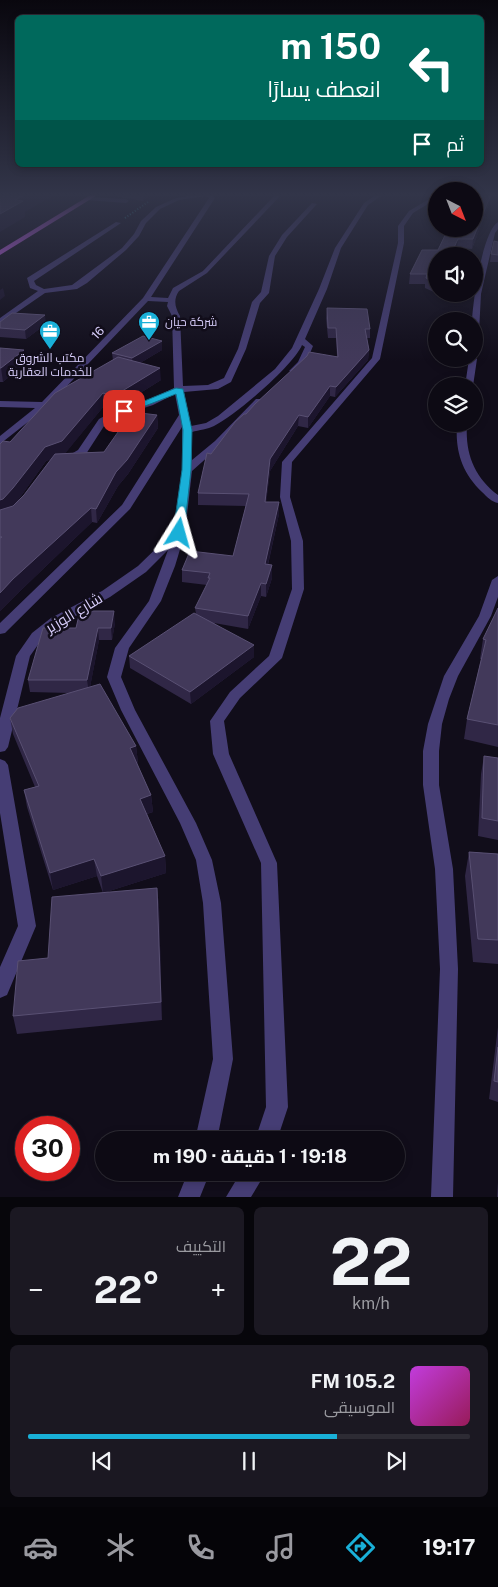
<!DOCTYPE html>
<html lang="ar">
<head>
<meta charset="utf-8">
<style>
  :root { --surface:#0d0a14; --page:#1b1822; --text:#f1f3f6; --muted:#9a9aa0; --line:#2d2b34; --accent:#19b0d8 }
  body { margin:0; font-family:"Public Sans",Cairo,sans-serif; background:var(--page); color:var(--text); direction:rtl; height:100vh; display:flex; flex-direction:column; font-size:19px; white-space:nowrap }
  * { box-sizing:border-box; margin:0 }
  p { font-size:16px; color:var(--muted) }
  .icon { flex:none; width:28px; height:28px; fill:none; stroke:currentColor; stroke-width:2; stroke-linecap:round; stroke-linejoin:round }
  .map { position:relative; height:1197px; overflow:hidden; direction:ltr }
  .drawer { display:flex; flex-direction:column; gap:10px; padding:10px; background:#07060b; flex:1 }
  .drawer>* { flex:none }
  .hud { position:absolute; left:15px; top:15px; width:469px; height:152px; border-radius:8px; box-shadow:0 2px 8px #0003,0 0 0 1px var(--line); direction:rtl; background:#00695c; color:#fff; overflow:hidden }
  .needle { width:32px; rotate:138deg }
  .tools { position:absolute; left:428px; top:182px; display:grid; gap:10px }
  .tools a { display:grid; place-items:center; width:55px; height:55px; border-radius:50%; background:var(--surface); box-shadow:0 2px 8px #0003,0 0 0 1px var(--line); font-size:25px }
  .speed { position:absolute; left:15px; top:1116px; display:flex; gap:10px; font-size:25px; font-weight:700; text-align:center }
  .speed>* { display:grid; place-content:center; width:65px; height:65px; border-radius:50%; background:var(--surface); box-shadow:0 2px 8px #0003,0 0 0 1px var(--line); line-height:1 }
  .speed .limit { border:8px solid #d22; background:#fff; color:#111 }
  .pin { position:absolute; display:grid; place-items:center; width:42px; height:42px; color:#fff; margin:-21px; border-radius:10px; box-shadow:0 2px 8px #0006 }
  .me { position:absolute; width:55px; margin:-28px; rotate:8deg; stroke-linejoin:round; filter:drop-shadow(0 0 4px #0008) }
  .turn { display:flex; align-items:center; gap:18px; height:105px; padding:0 20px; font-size:22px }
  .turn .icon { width:65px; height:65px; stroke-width:2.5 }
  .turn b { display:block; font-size:35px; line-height:42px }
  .then { display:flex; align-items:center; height:48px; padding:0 20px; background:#0003; gap:10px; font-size:19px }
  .big { font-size:38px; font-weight:700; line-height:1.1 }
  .drawer .tile { flex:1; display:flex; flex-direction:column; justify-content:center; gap:8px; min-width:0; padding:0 18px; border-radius:8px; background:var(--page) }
  .drawer .dial { align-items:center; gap:0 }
  .dial b { font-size:65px; line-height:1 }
  .song { display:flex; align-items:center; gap:15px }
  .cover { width:60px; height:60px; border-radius:8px; background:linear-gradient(135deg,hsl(290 70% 55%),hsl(330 70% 35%)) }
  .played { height:5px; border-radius:2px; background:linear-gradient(90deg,var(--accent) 70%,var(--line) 70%) }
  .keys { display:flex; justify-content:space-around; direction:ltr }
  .heat { display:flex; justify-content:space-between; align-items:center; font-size:28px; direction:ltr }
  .drawer .tiles { flex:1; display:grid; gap:10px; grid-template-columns:1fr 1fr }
  .tile:last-child { grid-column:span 2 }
  .trip { position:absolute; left:95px; top:1131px; width:310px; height:50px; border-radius:25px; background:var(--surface); box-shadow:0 2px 8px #0003,0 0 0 1px var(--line); font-weight:700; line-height:50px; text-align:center; direction:rtl }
  .tab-bar { display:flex; height:80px; justify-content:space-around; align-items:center; background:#050408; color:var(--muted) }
  .tab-bar .icon { width:35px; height:35px }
  .tab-bar .on { color:var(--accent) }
  .tab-bar b { font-size:22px; color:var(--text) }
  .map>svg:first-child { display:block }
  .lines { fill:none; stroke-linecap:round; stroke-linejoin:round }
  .path { stroke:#3a9aa0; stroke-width:2; stroke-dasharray:1 2; stroke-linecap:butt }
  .minor { fill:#453d74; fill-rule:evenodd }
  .major { fill:#c860ec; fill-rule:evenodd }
  .wall { fill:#302746; fill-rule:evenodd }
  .shaded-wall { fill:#1c152d }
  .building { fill:#42395a; stroke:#595073 }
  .route { fill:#19b0d8; stroke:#10728c }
  .labels { text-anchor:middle; stroke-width:5; stroke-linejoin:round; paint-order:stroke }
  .far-poi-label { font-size:12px; fill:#d6ccf9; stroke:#110d1a; text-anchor:start }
  .far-street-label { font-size:12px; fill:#d6ccf9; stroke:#110d1a }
  .street-label { font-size:15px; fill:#d6ccf9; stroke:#110d1a }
</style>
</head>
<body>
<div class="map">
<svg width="498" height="1197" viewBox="0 0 498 1197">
  <rect width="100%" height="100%" fill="#110d1a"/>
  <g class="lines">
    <path class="path" d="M 125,218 L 148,202"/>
    <path class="minor" d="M 199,194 L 212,194 L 215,198 L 151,297 L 168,298 L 173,288 L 203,271 L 276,194 L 282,194 L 207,273 L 179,291 C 173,300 175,307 180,316 L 183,386 L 208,385 L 224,378 L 238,349 L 252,302 L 261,292 L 269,256 L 282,235 L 312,203 L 317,204 L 287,237 L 275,256 L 269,293 L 260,303 L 246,349 L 231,382 L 218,389 L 184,392 L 191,426 L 206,423 L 218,416 L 275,369 L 292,348 L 319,289 L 335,248 L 364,203 L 377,194 L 384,194 L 368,205 L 341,248 L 327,289 L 305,339 L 313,346 L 306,363 L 296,373 L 289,371 L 298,362 L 305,347 L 302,345 C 293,366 236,415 214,426 C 208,429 199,430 192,432 L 192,460 L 215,441 L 256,399 L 262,399 L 264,401 L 221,445 L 192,471 L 185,533 L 175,566 L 161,601 L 129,648 L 121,677 L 135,710 L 196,823 L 212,860 L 221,903 L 233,1059 L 217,1140 L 195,1140 L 213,1059 L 203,903 L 196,860 L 180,823 L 121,710 L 107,677 L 115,648 L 149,601 L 168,550 L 146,572 L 110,597 L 61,624 L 42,639 L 30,656 L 8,747 L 5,751 L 0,752 L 0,718 L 16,656 L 32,633 L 51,618 L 102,591 L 138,566 L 173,532 L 182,470 L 182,427 L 130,509 L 5,633 L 0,634 L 0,623 L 122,505 L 179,415 L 175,394 L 153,405 L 114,418 L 106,423 L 86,454 L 66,463 L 61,460 L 78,450 L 99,419 L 108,414 L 147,401 L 174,388 L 172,316 L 167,306 L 168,302 L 148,301 L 47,407 L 0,444 L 0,436 L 35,408 L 0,407 L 0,401 L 42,402 L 143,298 L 209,198 L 206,196 L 179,200 L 160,209 L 146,223 L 139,236 L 126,250 L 87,283 L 77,289 L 45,293 L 0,324 L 0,318 L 38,291 L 30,288 L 27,278 L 116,222 L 121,223 L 34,281 L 36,285 L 44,289 L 72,285 L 122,248 L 134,234 L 141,221 L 156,207 L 176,198 Z
      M 436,195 L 436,199 L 413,213 L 404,226 L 404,243 L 380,359 L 292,462 L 290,497 L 303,541 L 304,589 L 282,658 L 240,698 L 224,721 L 229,754 L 277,863 L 288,1107 L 277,1140 L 255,1140 L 266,1107 L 261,863 L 213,754 L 210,721 L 230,692 L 269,656 L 292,589 L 291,541 L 280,497 L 282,462 L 372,358 L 398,243 L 398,226 L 409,211 Z
      M 88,197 L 126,199 L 129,201 L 126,203 L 86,200 Z
      M 498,222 L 498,229 L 495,233 L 481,294 L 478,351 L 474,353 L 474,321 L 472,321 C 473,302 482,232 498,222 Z
      M 474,357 L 477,359 L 473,386 L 465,386 L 469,359 L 474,359 Z
      M 457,424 L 467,424 C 465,453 474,477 498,495 L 498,503 C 492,502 487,497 482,492 C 462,473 455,451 457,424 Z
      M 498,576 L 498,597 L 491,616 L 458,676 L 449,699 L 442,724 L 439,751 L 439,785 L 453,869 L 458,969 L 453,1197 L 431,1197 L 440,969 L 435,869 L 423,785 L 423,751 L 428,724 L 444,676 L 479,616 L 492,580 Z
      M 0,759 L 5,761 L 8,765 L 36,926 L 7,995 L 0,998 L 0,967 L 18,926 L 0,813 Z
      M 188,1172 L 210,1172 L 200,1197 L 178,1197 Z
      M 241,1172 L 266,1172 L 251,1197 L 226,1197 Z"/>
    <path class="major" d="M 92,194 L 99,194 L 0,255 L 0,250 Z"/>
  </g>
  <path class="wall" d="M 113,194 L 153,194 L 143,201 L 113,196 Z
    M 474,194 L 491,194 L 490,201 L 472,249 L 457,248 L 453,256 L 436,256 L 436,293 L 425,288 L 425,284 L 409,284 L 410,274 L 438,250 Z
    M 498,242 L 498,262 L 490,262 L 491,254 Z
    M 327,308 L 370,329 L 370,338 L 367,338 L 369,350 L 368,360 L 335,397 L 330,396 L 308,428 L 298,426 L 270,471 L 266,502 L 279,502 L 279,514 L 268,565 L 272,565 L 272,578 L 266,597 L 261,596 L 248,629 L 214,623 L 254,657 L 191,704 L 130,668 L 129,656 L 196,614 L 195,608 L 207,585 L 182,582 L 182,570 L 233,556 L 246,506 L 198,505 L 198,493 L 211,454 L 246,414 L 337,356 L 336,338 L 328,338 L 326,318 Z
    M 0,322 L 46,324 L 26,339 L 0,337 Z
    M 162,341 L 162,350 L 140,363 L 161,380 L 115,409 L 104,406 L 65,453 L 104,452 L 157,415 L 158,428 L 128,474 L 118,486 L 97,523 L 92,522 L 16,595 L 0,611 L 0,444 L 10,442 L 113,360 L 112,353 ZM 51,459 L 24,495 L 16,503 L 46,461 Z
    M 0,348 L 25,363 L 3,382 L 0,382 Z
    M 498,608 L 498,747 L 464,739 L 467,719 L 481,659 L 480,659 L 483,639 Z
    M 115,623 L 112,640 L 99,640 L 90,687 L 136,746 L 138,763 L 137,763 L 151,795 L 153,812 L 147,814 L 165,856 L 166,873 L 103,893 L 157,888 L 159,907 L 162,1020 L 17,1034 L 13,1016 L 48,958 L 103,893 L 97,876 L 53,890 L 27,807 L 24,790 L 35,787 L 13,734 L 10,718 L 70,693 L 30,692 L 28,680 L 76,628 Z
    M 484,756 L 498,758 L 498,840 L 478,836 L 481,774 Z
    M 469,852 L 498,854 L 498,964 L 473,962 L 465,876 Z
    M 498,1027 L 498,1102 L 489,1099 Z
    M 498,1182 L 498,1197 L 497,1197 Z"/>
  <path class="shaded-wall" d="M 27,194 L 56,194 L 25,212 L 25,217 L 0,232 L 0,214 L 15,200 Z
    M 143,194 L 153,194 L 143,201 Z
    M 491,194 L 490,201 L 472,249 L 473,239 Z
    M 458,239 L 457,248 L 453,256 L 450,256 Z
    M 3,288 L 5,296 L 0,300 L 0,290 Z
    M 45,315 L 46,324 L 26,339 L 25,330 Z
    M 162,341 L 162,350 L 133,367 L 132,358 Z
    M 24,350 L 25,363 L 3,382 L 1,368 Z
    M 369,350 L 368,360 L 335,397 L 336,387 Z
    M 160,368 L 161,380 L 115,409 L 114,396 Z
    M 330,386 L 330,396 L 308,428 L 308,417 Z
    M 103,393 L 104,406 L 64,455 L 46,461 L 16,503 L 5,513 L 0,516 L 0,500 L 45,447 Z
    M 157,415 L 158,428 L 128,474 L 118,486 L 97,523 L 96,509 L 116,472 Z
    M 299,415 L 298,426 L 270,471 L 265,514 L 265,502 L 270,459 Z
    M 279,502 L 279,514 L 265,577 L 265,564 Z
    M 91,508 L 92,522 L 16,595 L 0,611 L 0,593 L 13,579 Z
    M 272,565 L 272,578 L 266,597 L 266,584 Z
    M 261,583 L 261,596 L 248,629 L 248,616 Z
    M 114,611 L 115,623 L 112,640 L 111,628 Z
    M 98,628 L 99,640 L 89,693 L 87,680 Z
    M 254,645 L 254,657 L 191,704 L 190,692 Z
    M 136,746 L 138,763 L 132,765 L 130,748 Z
    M 151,795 L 153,812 L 142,815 L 140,799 Z
    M 165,856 L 166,873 L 103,893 L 101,876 Z
    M 94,859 L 97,876 L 53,890 L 50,873 Z
    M 157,888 L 159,907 L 162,1020 L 161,1002 Z"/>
  <path class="building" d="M 0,194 L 27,194 L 15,200 L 23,201 L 0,214 Z
    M 474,194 L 491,194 L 473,239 L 458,239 L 450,256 L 436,256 L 436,283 L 426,278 L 427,274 L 410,274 L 422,250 L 438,250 L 448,229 L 474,229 Z
    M 494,241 L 498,242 L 498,255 L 491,254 Z
    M 327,308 L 367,309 L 370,329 L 365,329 L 369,350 L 336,387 L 330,386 L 308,417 L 299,415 L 270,459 L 265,502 L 279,502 L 265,564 L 272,565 L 266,584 L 261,583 L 248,616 L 195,608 L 210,578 L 208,578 L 210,573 L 182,570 L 190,551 L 233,556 L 249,494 L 198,493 L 207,453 L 211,454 L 235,422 L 244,414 L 246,414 L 255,404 L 307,356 L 309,352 L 338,357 L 336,328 L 328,328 Z
    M 12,313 L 45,315 L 25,330 L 0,328 L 0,322 Z
    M 143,336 L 162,341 L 132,358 L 112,353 Z
    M 0,348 L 24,350 L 1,368 L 0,368 Z
    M 118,357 L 160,368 L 114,396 L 103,393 L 62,441 L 45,447 L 13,488 L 3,499 L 0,500 L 0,444 L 3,441 L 10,442 L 55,393 Z
    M 132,412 L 157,415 L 127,460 L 116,472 L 96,509 L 91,508 L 13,579 L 0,593 L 0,538 L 2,537 L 0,537 L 0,510 L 13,506 L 24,495 L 55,454 L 104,452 Z
    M 498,608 L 498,725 L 467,719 L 486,640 L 483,639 Z
    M 80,611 L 114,611 L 111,628 L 98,628 L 87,680 L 28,680 L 43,628 L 76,628 Z
    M 194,613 L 254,645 L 190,692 L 129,656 Z
    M 100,684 L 136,746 L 130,748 L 151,795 L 140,799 L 165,856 L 101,876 L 94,859 L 50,873 L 24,790 L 39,786 L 10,718 L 18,708 Z
    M 484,756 L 498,758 L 498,821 L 482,818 Z
    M 469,852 L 498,854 L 498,940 L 478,939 Z
    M 157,888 L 161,1002 L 13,1016 L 18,961 L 48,958 L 52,897 Z
    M 498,1047 L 498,1082 L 494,1081 Z"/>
  <linearGradient id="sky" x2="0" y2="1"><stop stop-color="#09070e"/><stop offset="0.54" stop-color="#323549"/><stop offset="1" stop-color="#323549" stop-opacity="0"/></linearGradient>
  <rect width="498" height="361" fill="url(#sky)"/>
  <path class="route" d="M 176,388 L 183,389 L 192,430 L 191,470 L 184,533 L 179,536 L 173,533 L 182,470 L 183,430 L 176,394 L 127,413 L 120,411 Z"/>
  <defs>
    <g id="office-pin" transform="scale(1.125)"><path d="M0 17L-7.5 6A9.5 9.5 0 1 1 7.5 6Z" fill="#19b0d8" stroke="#110d1a"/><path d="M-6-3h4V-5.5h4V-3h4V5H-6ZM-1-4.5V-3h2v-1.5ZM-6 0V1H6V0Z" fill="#fff"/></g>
  </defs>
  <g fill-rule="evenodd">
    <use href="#office-pin" x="149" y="322"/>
    <use href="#office-pin" x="50" y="331"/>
  </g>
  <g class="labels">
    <g class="far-poi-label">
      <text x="165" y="326">شركة حيان</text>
      <text x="50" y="362" text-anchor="middle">مكتب الشروق<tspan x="50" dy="14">للخدمات العقارية</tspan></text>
    </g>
    <g class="far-street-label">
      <text transform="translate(98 333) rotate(-47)" y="4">16</text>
    </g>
    <g class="street-label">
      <text transform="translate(74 613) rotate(-31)" y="5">شارع الوزير</text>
    </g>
  </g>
</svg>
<div class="tools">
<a><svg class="needle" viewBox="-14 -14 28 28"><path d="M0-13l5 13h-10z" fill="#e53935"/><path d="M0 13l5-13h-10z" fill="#9a9aa0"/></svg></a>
<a><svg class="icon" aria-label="sound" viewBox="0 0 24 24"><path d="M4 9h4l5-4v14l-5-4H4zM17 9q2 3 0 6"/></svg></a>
<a><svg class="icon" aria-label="search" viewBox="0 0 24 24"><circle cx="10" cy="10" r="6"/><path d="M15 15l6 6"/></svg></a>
<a><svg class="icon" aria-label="layers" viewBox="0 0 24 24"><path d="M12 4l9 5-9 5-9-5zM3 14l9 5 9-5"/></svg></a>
</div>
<div class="speed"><div class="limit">30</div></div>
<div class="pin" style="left:124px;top:411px;background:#d93025"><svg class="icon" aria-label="arrive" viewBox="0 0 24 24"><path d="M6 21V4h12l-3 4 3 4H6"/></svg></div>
<svg class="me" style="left:179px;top:533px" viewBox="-20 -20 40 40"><path d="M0-17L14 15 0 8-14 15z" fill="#19b0d8" stroke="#fff" stroke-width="4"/></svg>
<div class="trip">19:18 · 1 دقيقة · 190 m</div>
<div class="hud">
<div class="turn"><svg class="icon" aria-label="left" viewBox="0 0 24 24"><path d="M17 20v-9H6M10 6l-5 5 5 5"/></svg><div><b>150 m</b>انعطف يسارًا</div></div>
<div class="then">ثم<svg class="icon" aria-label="arrive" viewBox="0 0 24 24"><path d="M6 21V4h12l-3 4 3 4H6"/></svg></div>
</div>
</div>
<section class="drawer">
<div class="tiles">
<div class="tile dial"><b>22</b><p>km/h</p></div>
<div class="tile"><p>التكييف</p>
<div class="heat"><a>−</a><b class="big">22°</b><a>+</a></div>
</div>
<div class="tile">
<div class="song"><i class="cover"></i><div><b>105.2 FM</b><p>الموسيقى</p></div></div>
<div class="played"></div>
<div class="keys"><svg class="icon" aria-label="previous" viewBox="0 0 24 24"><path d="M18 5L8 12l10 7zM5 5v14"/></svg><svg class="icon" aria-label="pause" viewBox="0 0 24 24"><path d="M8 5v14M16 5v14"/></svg><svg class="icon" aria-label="next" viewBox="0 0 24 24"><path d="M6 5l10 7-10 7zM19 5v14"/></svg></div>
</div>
</div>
</section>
<nav class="tab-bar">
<b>19:17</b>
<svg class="icon on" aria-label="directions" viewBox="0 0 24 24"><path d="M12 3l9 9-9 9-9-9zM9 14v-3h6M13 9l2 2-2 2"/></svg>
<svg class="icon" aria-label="music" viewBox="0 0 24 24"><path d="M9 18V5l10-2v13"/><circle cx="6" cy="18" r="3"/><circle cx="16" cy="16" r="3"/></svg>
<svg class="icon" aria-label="phone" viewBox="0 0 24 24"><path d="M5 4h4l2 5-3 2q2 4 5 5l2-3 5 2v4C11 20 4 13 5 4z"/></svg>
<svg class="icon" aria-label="climate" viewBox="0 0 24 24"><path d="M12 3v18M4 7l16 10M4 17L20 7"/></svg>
<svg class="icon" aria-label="car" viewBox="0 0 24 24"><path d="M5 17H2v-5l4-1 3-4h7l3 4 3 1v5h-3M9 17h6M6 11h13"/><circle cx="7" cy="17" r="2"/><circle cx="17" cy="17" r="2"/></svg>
</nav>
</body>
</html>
